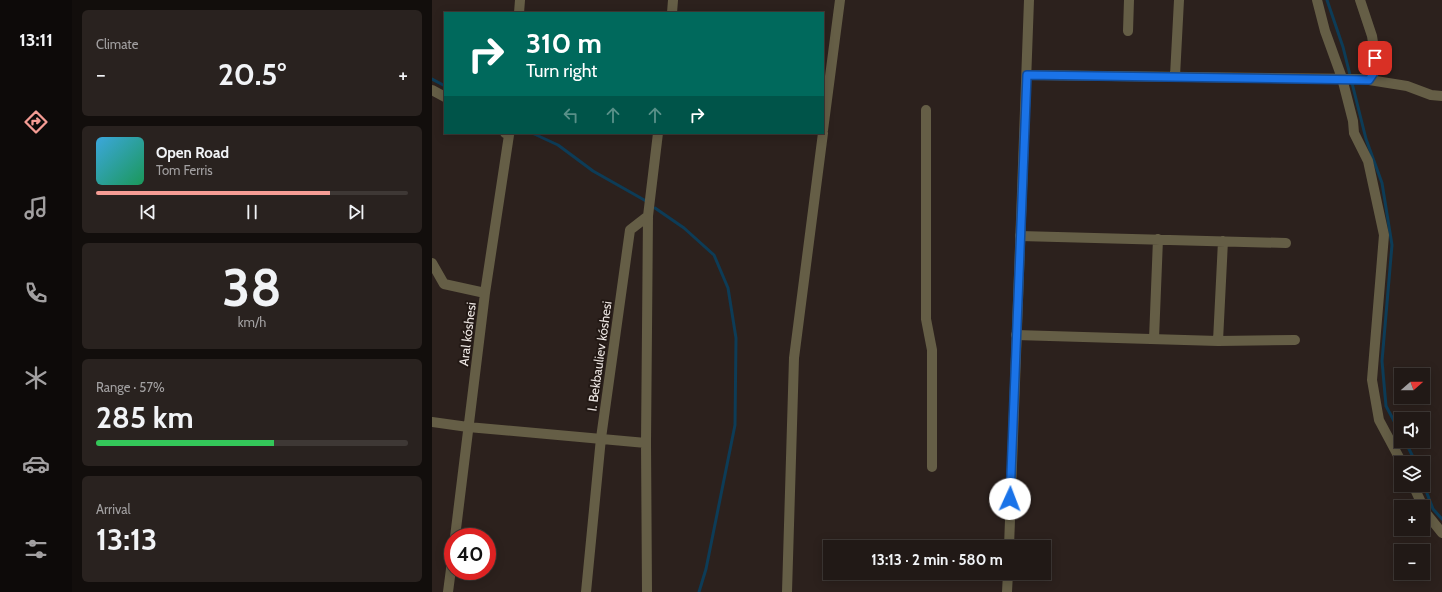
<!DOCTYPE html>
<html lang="en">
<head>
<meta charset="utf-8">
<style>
  :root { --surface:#211916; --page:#29221f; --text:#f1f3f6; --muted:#a2a0a1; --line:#3e3835; --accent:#f59c94 }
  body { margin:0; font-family:Cabin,sans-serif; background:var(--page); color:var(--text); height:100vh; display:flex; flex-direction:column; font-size:15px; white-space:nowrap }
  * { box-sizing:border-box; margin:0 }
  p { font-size:13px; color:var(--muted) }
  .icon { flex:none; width:22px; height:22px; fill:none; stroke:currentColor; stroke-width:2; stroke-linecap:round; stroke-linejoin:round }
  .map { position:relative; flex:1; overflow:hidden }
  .side { display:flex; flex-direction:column; gap:10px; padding:10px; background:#120e0c; width:360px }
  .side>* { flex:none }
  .top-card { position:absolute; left:12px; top:12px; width:380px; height:122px; border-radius:0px; box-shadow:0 2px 10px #0003,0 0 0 1px var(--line); background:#00695c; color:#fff; overflow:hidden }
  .needle { width:26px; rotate:70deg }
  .fabs { position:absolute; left:962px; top:368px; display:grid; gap:8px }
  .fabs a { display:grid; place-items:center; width:36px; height:36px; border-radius:0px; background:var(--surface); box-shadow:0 2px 10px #0003,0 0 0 1px var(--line); font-size:20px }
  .speed { position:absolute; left:12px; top:528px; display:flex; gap:8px; font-size:20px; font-weight:700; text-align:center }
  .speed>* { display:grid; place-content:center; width:52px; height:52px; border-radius:50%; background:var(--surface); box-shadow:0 2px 10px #0003,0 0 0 1px var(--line); line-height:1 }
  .speed .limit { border:6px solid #d22; background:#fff; color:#111 }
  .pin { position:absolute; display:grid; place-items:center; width:34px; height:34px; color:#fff; margin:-17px; border-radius:8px; box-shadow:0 2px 6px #0006 }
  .me { position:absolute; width:44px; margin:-22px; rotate:2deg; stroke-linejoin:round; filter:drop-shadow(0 0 3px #0008) }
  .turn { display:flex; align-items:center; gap:14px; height:84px; padding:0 16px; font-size:18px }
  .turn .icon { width:52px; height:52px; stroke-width:2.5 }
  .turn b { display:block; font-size:28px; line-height:34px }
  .lanes { display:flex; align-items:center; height:38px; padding:0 16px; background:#0003; justify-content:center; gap:20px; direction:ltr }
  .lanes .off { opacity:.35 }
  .big { font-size:30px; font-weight:800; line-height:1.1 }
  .side .widget { flex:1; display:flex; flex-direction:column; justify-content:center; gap:6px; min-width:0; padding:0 14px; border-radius:6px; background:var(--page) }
  .side .dial { align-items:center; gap:0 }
  .dial b { font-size:52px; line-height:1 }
  .song { display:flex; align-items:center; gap:12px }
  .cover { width:48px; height:48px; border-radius:6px; background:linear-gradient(135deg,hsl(200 70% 55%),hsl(150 70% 35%)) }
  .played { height:4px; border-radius:2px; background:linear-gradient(90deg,var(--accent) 75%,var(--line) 75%) }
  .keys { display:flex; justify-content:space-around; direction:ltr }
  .heat { display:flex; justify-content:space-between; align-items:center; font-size:22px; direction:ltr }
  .charge { height:6px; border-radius:3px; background:linear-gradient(90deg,#34c759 57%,var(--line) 0) }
  .trip { position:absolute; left:391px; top:540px; width:228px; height:40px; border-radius:0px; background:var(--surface); box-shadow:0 2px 10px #0003,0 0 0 1px var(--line); font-weight:800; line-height:40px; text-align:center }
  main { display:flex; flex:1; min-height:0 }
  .dock { display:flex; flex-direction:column; width:72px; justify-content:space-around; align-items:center; background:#0d0a09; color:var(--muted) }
  .dock .icon { width:28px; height:28px }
  .dock .on { color:var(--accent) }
  .dock b { font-size:18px; color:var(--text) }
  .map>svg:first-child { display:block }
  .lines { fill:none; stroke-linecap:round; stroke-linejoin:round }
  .stream { stroke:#0d3c57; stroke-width:3 }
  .minor { stroke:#655e46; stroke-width:10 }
  .tertiary { stroke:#655e46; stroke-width:10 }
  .route-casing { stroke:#114b97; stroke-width:10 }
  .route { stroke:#1a73e8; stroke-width:7 }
  .labels { text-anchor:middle; stroke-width:4; stroke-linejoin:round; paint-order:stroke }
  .street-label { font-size:13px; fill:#ede6e3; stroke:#221814 }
</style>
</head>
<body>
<main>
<nav class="dock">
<b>13:11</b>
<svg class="icon on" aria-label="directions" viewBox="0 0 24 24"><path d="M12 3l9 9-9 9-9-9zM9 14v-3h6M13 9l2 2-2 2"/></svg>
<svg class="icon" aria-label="music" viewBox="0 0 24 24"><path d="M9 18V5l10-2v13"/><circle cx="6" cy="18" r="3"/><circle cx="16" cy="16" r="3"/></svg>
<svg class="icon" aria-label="phone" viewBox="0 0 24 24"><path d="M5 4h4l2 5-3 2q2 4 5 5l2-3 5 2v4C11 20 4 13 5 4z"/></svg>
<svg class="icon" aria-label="climate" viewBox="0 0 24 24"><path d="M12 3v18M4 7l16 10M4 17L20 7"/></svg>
<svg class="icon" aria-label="car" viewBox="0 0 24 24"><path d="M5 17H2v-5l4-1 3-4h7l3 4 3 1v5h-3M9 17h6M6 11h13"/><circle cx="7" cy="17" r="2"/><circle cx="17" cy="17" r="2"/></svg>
<svg class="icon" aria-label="filters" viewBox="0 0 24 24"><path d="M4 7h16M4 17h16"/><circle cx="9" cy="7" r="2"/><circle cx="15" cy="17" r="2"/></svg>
</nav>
<section class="side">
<div class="widget"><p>Climate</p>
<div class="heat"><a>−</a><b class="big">20.5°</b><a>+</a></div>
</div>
<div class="widget">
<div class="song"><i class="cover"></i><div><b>Open Road</b><p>Tom Ferris</p></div></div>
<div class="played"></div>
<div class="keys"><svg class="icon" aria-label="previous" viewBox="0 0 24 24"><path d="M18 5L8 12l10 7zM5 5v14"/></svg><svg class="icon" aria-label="pause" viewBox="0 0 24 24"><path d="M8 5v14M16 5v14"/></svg><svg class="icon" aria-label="next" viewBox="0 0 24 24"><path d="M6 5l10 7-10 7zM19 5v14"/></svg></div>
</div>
<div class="widget dial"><b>38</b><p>km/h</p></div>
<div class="widget"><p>Range · 57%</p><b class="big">285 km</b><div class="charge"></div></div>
<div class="widget"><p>Arrival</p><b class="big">13:13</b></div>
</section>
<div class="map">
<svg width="1010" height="592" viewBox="0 0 1010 592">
  <rect width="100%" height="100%" fill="#2c211d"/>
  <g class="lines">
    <path class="stream" d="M 895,0 L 911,47 L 934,139 L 950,183 L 960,245 L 950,361 L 954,406 L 969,434
      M 0,79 L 13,86
      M 100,133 L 126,145 L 161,171 L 214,201
      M 223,208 L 252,228 L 282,255 L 296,288 L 304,338 L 303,425 L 274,569 L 267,592
      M 973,441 L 984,463
      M 991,483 L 1001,509 L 1010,519"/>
    <path class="minor" d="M 885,0 L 893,31 L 910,78 L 921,121 L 922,133 L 936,161 L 952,235 L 940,380 L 947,420 L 970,463
      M 928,0 L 940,36 L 945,68 L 937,80
      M 87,13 L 88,0
      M 240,13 L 241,0
      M 696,31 L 697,0
      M 595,75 L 931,79 L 975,86 L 999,95 L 1010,96
      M 743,76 L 747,0
      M 0,90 L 13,97
      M 494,110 L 494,319 L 500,350 L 500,467
      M 391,130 L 408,0
      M 588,236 L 854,243
      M 0,263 L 12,284 L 53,293
      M 584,335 L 786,341 L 863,340
      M 722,339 L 726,239
      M 786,341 L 791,241
      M 0,422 L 36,427 L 214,443
      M 981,485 L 994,513 L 1010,533
      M 23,537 L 53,293 L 77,135 L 73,133
      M 16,592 L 21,554
      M 154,592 L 169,438 L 198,230 L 216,216
      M 215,592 L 214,443 L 216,216 L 226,133
      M 355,592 L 362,358 L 391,133"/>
    <path class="tertiary" d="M 577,547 L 597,0
      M 575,592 L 576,573"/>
  </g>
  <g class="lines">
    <g class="route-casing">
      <path id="route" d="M 578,499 L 595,75 L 937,80 L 945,68 L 943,58"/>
    </g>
    <use href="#route" class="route"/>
  </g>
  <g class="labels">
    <g class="street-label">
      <text transform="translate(35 334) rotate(-83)" y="5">Aral kóshesi</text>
      <text transform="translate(167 356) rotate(-82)" y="5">I. Bekbauliev kóshesi</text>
    </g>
  </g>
</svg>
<div class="fabs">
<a><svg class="needle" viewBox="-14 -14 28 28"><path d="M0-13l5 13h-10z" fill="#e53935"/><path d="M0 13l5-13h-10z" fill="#a2a0a1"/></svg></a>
<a><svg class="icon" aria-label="sound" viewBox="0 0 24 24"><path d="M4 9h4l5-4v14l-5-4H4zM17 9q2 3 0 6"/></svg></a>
<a><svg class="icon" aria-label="layers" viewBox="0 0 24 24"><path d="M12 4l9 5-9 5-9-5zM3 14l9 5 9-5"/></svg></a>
<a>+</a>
<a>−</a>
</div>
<div class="speed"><div class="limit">40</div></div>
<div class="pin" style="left:943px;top:58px;background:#d93025"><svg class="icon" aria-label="arrive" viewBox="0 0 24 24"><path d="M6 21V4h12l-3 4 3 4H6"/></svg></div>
<svg class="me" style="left:578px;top:499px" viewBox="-20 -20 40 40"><circle r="19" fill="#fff"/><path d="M0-13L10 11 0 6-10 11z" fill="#1a73e8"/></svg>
<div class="trip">13:13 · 2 min · 580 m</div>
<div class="top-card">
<div class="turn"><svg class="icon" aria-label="right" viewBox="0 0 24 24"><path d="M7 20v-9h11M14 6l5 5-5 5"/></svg><div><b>310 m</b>Turn right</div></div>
<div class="lanes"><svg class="icon off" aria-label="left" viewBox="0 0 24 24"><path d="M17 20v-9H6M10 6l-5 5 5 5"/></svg><svg class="icon off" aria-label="ahead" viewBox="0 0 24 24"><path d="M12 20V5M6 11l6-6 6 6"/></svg><svg class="icon off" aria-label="ahead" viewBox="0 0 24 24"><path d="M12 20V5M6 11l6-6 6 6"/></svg><svg class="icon" aria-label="right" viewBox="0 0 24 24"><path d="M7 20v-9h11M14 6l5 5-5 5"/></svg></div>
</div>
</div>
</main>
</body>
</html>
